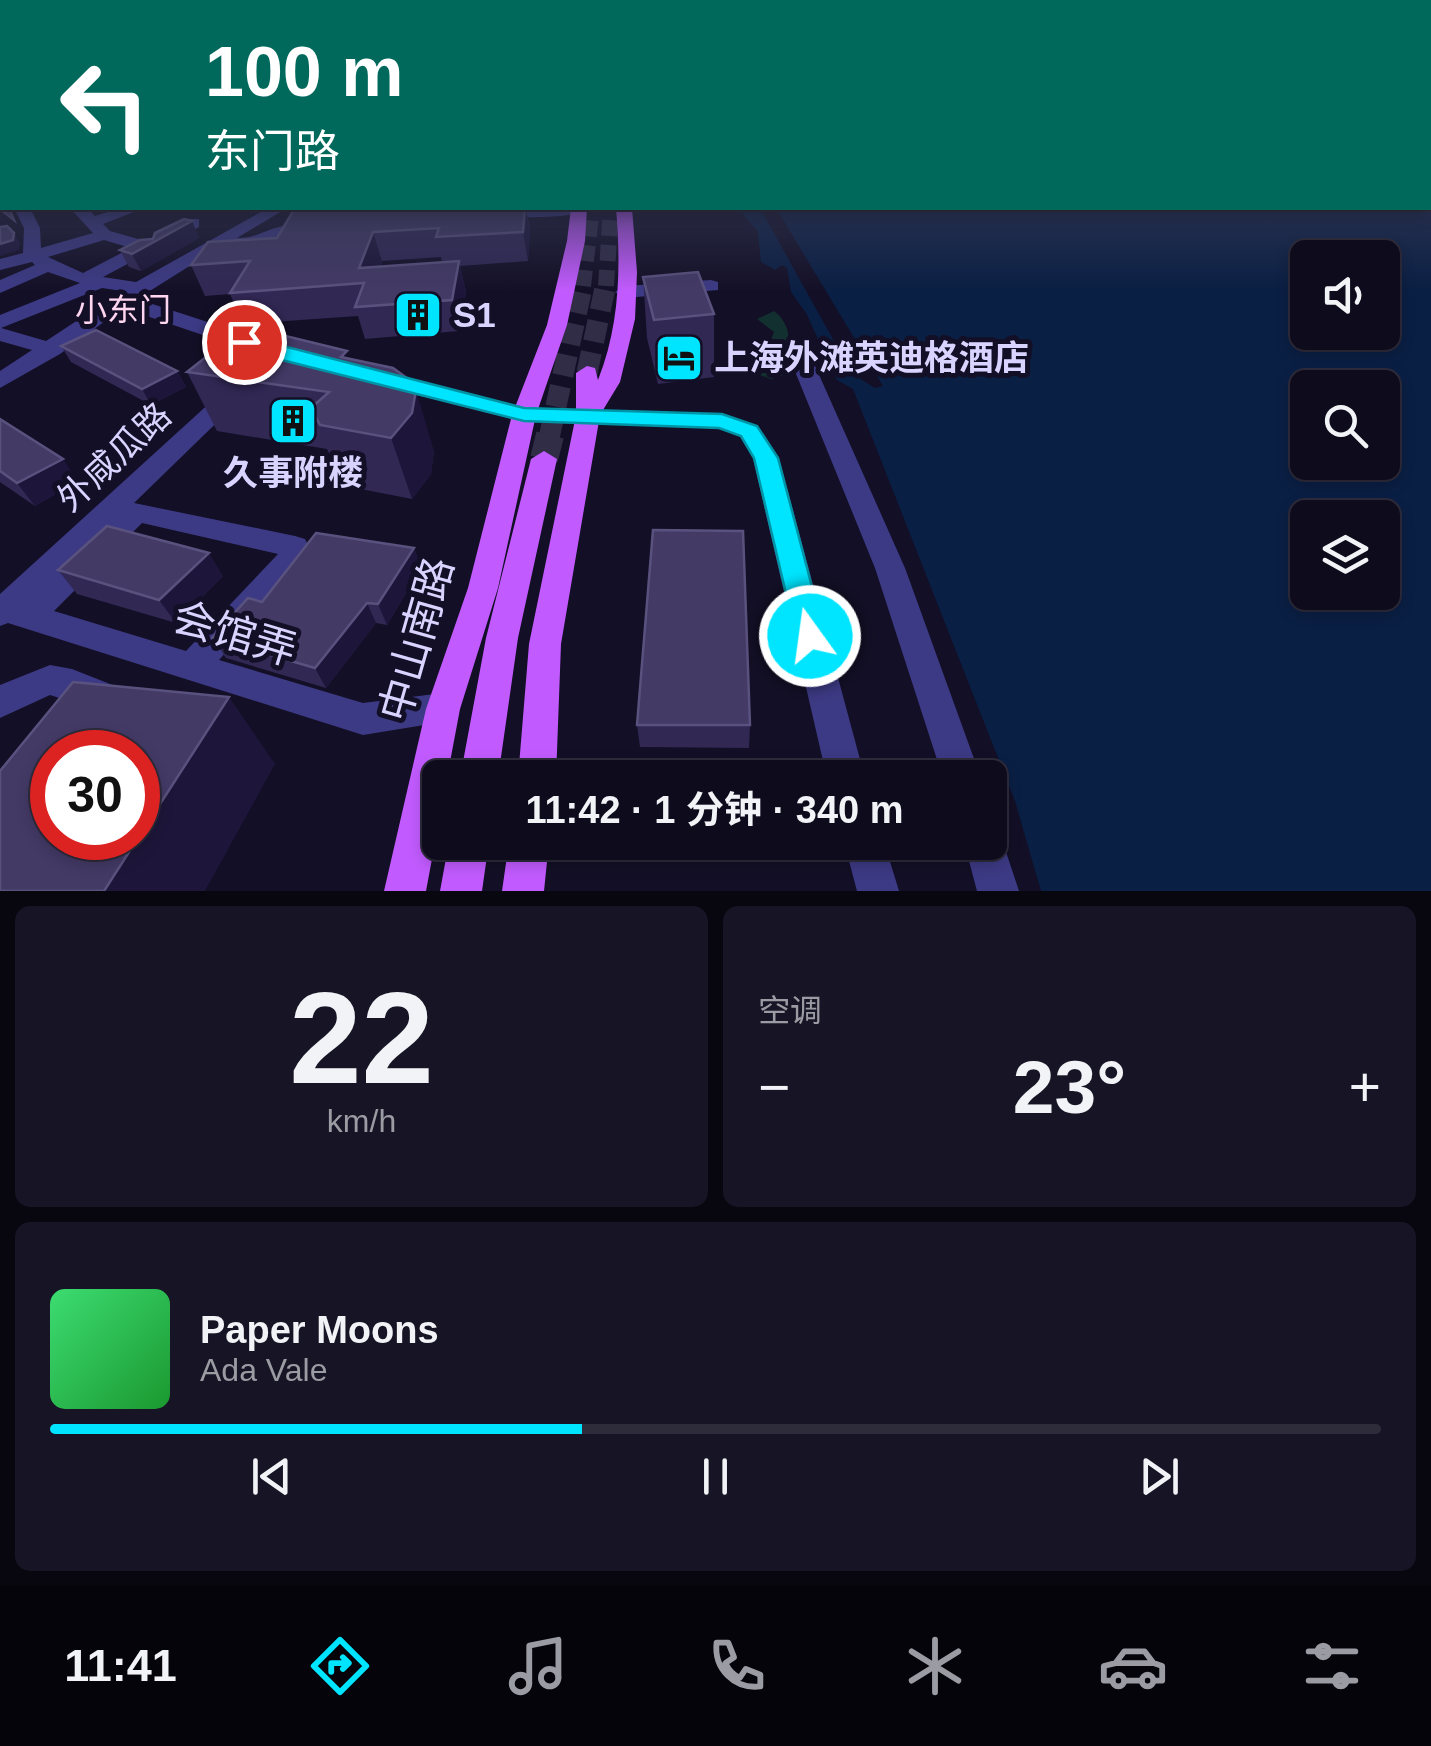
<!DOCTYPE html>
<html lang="zh">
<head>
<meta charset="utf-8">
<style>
  :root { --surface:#0e0b1c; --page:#171425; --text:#f1f3f6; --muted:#9b9ba3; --line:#2e2b3b; --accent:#00e5ff }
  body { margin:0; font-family:Arial,"Noto Sans SC",sans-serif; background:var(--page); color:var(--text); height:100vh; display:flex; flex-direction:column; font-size:38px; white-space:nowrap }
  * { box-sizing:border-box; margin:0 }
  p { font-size:32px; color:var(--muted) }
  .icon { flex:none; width:55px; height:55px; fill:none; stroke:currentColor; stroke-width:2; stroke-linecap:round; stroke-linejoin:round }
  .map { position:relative; height:891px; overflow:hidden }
  .panel { display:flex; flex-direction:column; gap:15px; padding:15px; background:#08060f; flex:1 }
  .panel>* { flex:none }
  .guide { position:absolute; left:0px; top:0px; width:1432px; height:210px; box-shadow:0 5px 15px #0003,0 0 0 2px var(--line); background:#00695c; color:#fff; overflow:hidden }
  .buttons { position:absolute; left:1290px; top:240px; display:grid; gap:20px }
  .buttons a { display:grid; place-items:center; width:110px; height:110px; border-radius:15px; background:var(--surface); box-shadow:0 5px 15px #0003,0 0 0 2px var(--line); font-size:50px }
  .speed { position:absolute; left:30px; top:730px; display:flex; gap:20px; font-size:50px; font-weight:700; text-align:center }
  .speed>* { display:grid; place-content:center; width:130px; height:130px; border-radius:50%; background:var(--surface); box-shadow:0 5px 15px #0003,0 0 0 2px var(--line); line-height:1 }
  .speed .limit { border:15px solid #d22; background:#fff; color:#111 }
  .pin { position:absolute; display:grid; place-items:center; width:85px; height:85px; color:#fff; margin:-42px; border:5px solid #fff; border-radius:50%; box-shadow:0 2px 10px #0007 }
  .me { position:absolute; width:110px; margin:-55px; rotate:346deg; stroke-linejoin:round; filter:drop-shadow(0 0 8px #0008) }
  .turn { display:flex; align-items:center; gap:35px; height:210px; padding:0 40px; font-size:45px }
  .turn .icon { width:130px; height:130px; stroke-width:2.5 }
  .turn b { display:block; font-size:70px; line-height:85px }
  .big { font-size:75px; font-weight:700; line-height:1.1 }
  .panel .tile { flex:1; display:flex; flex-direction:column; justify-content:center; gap:15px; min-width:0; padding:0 35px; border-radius:15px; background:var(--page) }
  .panel .dial { align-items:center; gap:0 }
  .dial b { font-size:130px; line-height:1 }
  .song { display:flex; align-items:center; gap:30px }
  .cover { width:120px; height:120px; border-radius:15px; background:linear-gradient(135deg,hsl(140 70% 55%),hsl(130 70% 35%)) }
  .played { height:10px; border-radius:5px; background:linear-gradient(90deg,var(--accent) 40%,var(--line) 40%) }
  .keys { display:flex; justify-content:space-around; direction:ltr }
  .heat { display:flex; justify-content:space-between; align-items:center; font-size:55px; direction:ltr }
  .panel .tiles { flex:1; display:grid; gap:15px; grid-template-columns:1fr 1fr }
  .tile:last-child { grid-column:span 2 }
  .trip { position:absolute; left:422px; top:760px; width:585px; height:100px; border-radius:15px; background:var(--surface); box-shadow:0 5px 15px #0003,0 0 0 2px var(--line); font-weight:700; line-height:100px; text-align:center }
  .menu { display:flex; height:160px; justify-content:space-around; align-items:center; background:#06040b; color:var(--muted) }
  .menu .icon { width:70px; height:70px }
  .menu .active { color:var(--accent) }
  .menu b { font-size:45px; color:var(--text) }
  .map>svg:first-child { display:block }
  .green { fill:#12302f }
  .water { fill:#0a1f44; fill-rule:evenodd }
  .pier { fill:#130f26 }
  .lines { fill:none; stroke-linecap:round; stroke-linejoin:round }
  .ferry { stroke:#62b6ff; stroke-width:2.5; stroke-dasharray:9 6; stroke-linecap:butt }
  .major-tunnel-far2 { stroke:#312d47; stroke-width:16; stroke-dasharray:16 9; stroke-linecap:butt }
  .major-tunnel-far1 { stroke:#312d47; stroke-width:21; stroke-dasharray:21 11; stroke-linecap:butt }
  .major-tunnel { stroke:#312d47; stroke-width:28; stroke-dasharray:28 14; stroke-linecap:butt }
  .minor { fill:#3d3a85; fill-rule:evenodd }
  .major { fill:#c25bff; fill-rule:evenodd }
  .wall { fill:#312854; fill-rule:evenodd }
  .shaded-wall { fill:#1d163a }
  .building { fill:#433a66; stroke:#5a527e; stroke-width:2.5; fill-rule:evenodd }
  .route { fill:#00e5ff; stroke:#0095a6; stroke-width:2.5 }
  .labels { text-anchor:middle; stroke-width:10; stroke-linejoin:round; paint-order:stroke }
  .far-quarter-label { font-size:32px; fill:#ffd6f0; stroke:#130f26 }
  .poi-label { font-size:35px; font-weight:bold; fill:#d9d4ff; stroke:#130f26; text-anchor:start }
  .street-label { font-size:35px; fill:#d9d4ff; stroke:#130f26 }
  .near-street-label { font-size:42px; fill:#d9d4ff; stroke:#130f26 }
</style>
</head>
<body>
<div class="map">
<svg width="1431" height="891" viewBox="0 0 1431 891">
  <rect width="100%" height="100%" fill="#130f26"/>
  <path class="green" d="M 774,311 C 796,328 789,352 782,376 L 771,379 L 760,375 L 778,361 L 770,342 L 774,332 L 757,319 Z"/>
  <path class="water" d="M 1431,171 L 1431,891 L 1041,891 L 1015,801 L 853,389 L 837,380 L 806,313 L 791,292 L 787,268 L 782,265 L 775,270 L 761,262 L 758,232 L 738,208 L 1430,208 ZM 1308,258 L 1382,258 L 1382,332 L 1308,332 ZM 1308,388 L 1382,388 L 1382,462 L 1308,462 ZM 1308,518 L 1382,518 L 1382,592 L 1308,592 Z"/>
  <path class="pier" d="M 760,208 L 776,208 L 883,386 L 875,388 L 859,378 L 844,359 Z"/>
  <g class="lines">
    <path class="ferry" d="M 1289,208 L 1299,208"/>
    <path class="major-tunnel-far2" d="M 583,286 L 592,208
      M 606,286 L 611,208"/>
    <path class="major-tunnel-far1" d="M 587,373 L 606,283
      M 549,438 L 583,283"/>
    <path class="major-tunnel" d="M 544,459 L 550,435"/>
    <path class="minor" d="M 0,168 L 2,168 L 2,172 L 0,172 Z
      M 0,188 L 2,188 L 2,198 L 0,198 Z
      M 14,208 L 30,208 L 40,228 L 41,248 L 93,233 L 70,208 L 87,208 L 95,216 L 121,208 L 144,208 L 103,224 L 110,231 L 145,241 L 187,219 L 199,219 L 199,227 L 160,247 L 159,253 L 148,253 L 103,277 L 136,282 L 268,208 L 287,208 L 237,238 C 261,239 274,221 300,227 L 302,231 L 288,253 L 282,254 L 273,249 L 283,234 L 250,248 L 223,245 L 137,299 L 269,342 L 272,347 L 269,352 L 253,352 L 123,308 L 60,354 L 0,388 L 0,371 L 32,350 L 0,341 L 0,315 L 80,283 L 48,272 L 0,293 L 0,280 L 35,265 L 32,262 L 0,270 L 0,259 L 23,253 L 24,228 ZM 104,240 L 131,248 L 83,273 L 48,257 ZM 102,288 L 122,291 L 46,341 L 1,328 Z
      M 422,208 L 586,208 L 587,209 C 566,224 461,214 430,213 Z
      M 711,280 L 718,282 L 718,290 L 625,298 L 615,292 L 625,286 Z
      M 801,352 L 812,359 L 905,568 L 981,778 L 943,778 L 875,568 L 790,359 Z
      M 381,372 L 524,408 L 722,414 L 758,426 L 779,458 L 865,778 L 827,778 L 753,458 L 740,436 L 719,428 L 524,422 L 373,384 L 370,379 L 373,374 Z
      M 233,387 L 245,394 L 241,399 L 134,503 L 295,536 L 305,539 L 309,547 L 306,561 L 219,660 L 363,703 L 443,693 L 455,698 L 460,709 L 455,720 L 363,735 L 8,623 L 0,626 L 0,594 L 225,389 ZM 142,523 L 278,554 L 186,651 L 54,611 Z
      M 50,665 L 72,669 L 115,686 L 120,697 L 115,708 L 103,712 L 50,695 L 0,718 L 0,685 Z
      M 990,825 L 998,828 L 1019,891 L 977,891 L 964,842 L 990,842 Z
      M 844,842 L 884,842 L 899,891 L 857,891 Z"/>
    <path class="major" d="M 571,208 L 587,208 L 585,241 L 567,325 L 536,415 L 498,588 L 460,709 L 447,778 L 440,778 L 440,816 L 426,891 L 384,891 L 426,709 L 468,588 L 512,415 L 547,325 L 567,241 Z
      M 616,208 L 632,208 L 637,272 L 635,319 L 620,382 L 600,415 L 561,644 L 556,778 L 518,778 L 529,644 L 576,415 L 576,373 L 587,366 L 595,368 L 598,380 C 620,325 621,266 616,208 Z
      M 544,451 L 557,459 L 518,638 L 498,778 L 460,778 L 486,638 L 531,459 Z
      M 449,842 L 489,842 L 482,891 L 440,891 Z
      M 509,842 L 549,842 L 544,891 L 502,891 Z"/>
  </g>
  <path class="wall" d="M 295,208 L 526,208 L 530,230 L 528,261 L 460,266 L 466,292 L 459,331 L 365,339 L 358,316 L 243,324 L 230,294 L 205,296 L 191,265 L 277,238 ZM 441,257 L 442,263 L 380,267 L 382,261 Z
    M 192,221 L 199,238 L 141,271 L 129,267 L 120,250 L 153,239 Z
    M 643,277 L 714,314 L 714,377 L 658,384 L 647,338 Z
    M 61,346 L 177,371 L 186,387 L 151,405 L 71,362 Z
    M 349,359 L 434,451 L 431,474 L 412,499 L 345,486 L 336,469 L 327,449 L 217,431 L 187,372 Z
    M 0,419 L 78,481 L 35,506 L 0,482 Z
    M 414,548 L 421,568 L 387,625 L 376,623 L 326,688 L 226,658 L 212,638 L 262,602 Z
    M 58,570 L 223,576 L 176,623 L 77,594 Z
    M 637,725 L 750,725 L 749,748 L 640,747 Z"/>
  <path class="shaded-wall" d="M 525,208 L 530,230 L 528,261 L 523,232 Z
    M 192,221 L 199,238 L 141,271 L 132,254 Z
    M 373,232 L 382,261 L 369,299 L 359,268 Z
    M 14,233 L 20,243 L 19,250 L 0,256 L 0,244 Z
    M 459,261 L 466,292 L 459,331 L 452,300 Z
    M 177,371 L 186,387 L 151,405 L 142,389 Z
    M 416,390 L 434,451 L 431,474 L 412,499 L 391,438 Z
    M 63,459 L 78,481 L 35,506 L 17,483 Z
    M 414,548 L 421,568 L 387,625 L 378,604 Z
    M 209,553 L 223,576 L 176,623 L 159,600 Z
    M 367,603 L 376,623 L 326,688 L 315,668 Z
    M 229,697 L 275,764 L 205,891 L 104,891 Z"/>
  <path class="building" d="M 0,196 L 2,196 L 2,208 L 9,208 L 14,220 L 0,209 Z
    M 295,208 L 525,208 L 523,232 L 436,237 L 439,228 L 373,232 L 359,268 L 459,261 L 452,300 L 355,307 L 364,283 L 230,293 L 250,261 L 191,265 L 208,242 L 277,238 Z
    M 184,219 L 192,221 L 132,254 L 120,250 L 140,240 L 153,239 L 155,233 Z
    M 7,226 L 14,233 L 13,240 L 0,244 L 0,227 Z
    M 698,272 L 714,314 L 654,320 L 643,277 Z
    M 245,326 L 347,351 L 341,357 L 393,368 L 411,381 L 416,390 L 412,413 L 391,438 L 320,425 L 311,408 L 329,392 L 187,372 Z
    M 96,330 L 177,371 L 142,389 L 61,346 Z
    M 0,419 L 63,459 L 17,483 L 0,471 Z
    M 107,526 L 209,553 L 159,600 L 58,570 Z
    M 653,530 L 743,531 L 750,725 L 637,725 Z
    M 316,533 L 414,548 L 378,604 L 367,603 L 315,668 L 212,638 L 248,598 L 262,602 Z
    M 73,682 L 229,697 L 104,891 L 0,891 L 0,771 ZM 52,752 L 138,752 L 138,838 L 52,838 Z"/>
  <linearGradient id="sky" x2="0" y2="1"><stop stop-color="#0a0815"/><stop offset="0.58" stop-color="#333752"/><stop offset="1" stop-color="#333752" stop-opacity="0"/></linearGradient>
  <rect width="1431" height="292" fill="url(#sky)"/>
  <path class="route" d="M 244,336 L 524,408 L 722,414 L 757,426 L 778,458 L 825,636 L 821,644 L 810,648 L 800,644 L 796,636 L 754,458 L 741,436 L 719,428 L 524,421 L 270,357 L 238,346 L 238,338 Z"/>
  <defs>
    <g id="building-square" transform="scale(2.5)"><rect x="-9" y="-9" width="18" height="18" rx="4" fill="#00e5ff" stroke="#130f26"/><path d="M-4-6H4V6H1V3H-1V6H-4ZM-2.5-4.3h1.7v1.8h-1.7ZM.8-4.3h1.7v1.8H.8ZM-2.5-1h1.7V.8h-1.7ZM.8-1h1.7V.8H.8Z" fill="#111"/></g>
    <g id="hotel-square" transform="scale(2.5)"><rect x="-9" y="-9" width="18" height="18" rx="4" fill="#00e5ff" stroke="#130f26"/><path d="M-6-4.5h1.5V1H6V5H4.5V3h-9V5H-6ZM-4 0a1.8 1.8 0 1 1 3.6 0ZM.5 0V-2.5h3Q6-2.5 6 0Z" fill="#111"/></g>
  </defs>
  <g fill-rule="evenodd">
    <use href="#building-square" x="418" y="315"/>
    <use href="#hotel-square" x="679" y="358"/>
    <use href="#building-square" x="293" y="421"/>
  </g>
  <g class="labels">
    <g class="far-quarter-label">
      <text x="123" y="321">小东门</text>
    </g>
    <g class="poi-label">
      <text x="453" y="327">S1</text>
      <text x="714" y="370">上海外滩英迪格酒店</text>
      <text x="293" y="485" text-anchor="middle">久事附楼</text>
    </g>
    <g class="street-label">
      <text transform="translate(114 457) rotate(-43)" y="12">外咸瓜路</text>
    </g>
    <g class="near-street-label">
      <text transform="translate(235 633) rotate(17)" y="15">会馆弄</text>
      <text transform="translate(416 639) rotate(-74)" y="15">中山南路</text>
    </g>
  </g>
</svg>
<div class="buttons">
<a><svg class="icon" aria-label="sound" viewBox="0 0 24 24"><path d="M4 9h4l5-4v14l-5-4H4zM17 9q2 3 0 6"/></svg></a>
<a><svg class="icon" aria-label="search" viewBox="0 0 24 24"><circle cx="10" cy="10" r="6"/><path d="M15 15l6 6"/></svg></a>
<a><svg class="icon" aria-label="layers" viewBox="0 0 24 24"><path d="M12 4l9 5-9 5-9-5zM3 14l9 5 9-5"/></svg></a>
</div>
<div class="speed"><div class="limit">30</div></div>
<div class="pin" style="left:244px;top:342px;background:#d93025"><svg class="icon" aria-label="arrive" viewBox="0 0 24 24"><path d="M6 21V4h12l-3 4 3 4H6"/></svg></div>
<svg class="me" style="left:810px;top:636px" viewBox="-20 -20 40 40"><circle r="17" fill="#00e5ff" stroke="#fff" stroke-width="3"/><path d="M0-11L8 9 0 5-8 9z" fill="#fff"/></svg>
<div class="trip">11:42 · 1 分钟 · 340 m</div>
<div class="guide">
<div class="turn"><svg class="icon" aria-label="left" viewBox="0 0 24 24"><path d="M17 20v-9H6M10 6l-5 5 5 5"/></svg><div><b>100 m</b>东门路</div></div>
</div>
</div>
<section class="panel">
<div class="tiles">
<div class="tile dial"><b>22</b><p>km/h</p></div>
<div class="tile"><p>空调</p>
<div class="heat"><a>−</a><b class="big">23°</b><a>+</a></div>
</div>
<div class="tile">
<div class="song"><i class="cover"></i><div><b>Paper Moons</b><p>Ada Vale</p></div></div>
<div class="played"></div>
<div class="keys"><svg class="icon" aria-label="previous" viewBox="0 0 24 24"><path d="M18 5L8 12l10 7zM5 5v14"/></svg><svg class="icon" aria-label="pause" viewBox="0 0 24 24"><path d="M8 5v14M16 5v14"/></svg><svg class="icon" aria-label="next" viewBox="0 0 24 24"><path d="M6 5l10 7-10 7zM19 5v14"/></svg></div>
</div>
</div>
</section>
<nav class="menu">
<b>11:41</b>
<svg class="icon active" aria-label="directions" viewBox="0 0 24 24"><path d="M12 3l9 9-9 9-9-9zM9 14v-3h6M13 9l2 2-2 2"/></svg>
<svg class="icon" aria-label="music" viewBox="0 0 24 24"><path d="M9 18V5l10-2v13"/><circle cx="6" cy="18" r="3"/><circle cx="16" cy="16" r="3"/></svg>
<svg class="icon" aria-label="phone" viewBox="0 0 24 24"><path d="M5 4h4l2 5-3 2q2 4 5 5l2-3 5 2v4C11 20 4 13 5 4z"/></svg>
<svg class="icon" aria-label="climate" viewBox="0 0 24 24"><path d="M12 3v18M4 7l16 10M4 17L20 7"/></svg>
<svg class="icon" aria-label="car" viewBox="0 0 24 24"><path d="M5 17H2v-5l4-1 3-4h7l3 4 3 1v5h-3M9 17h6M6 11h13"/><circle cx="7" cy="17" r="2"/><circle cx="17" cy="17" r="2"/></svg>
<svg class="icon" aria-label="filters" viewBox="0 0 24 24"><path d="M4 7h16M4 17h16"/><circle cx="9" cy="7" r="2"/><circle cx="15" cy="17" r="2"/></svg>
</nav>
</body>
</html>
